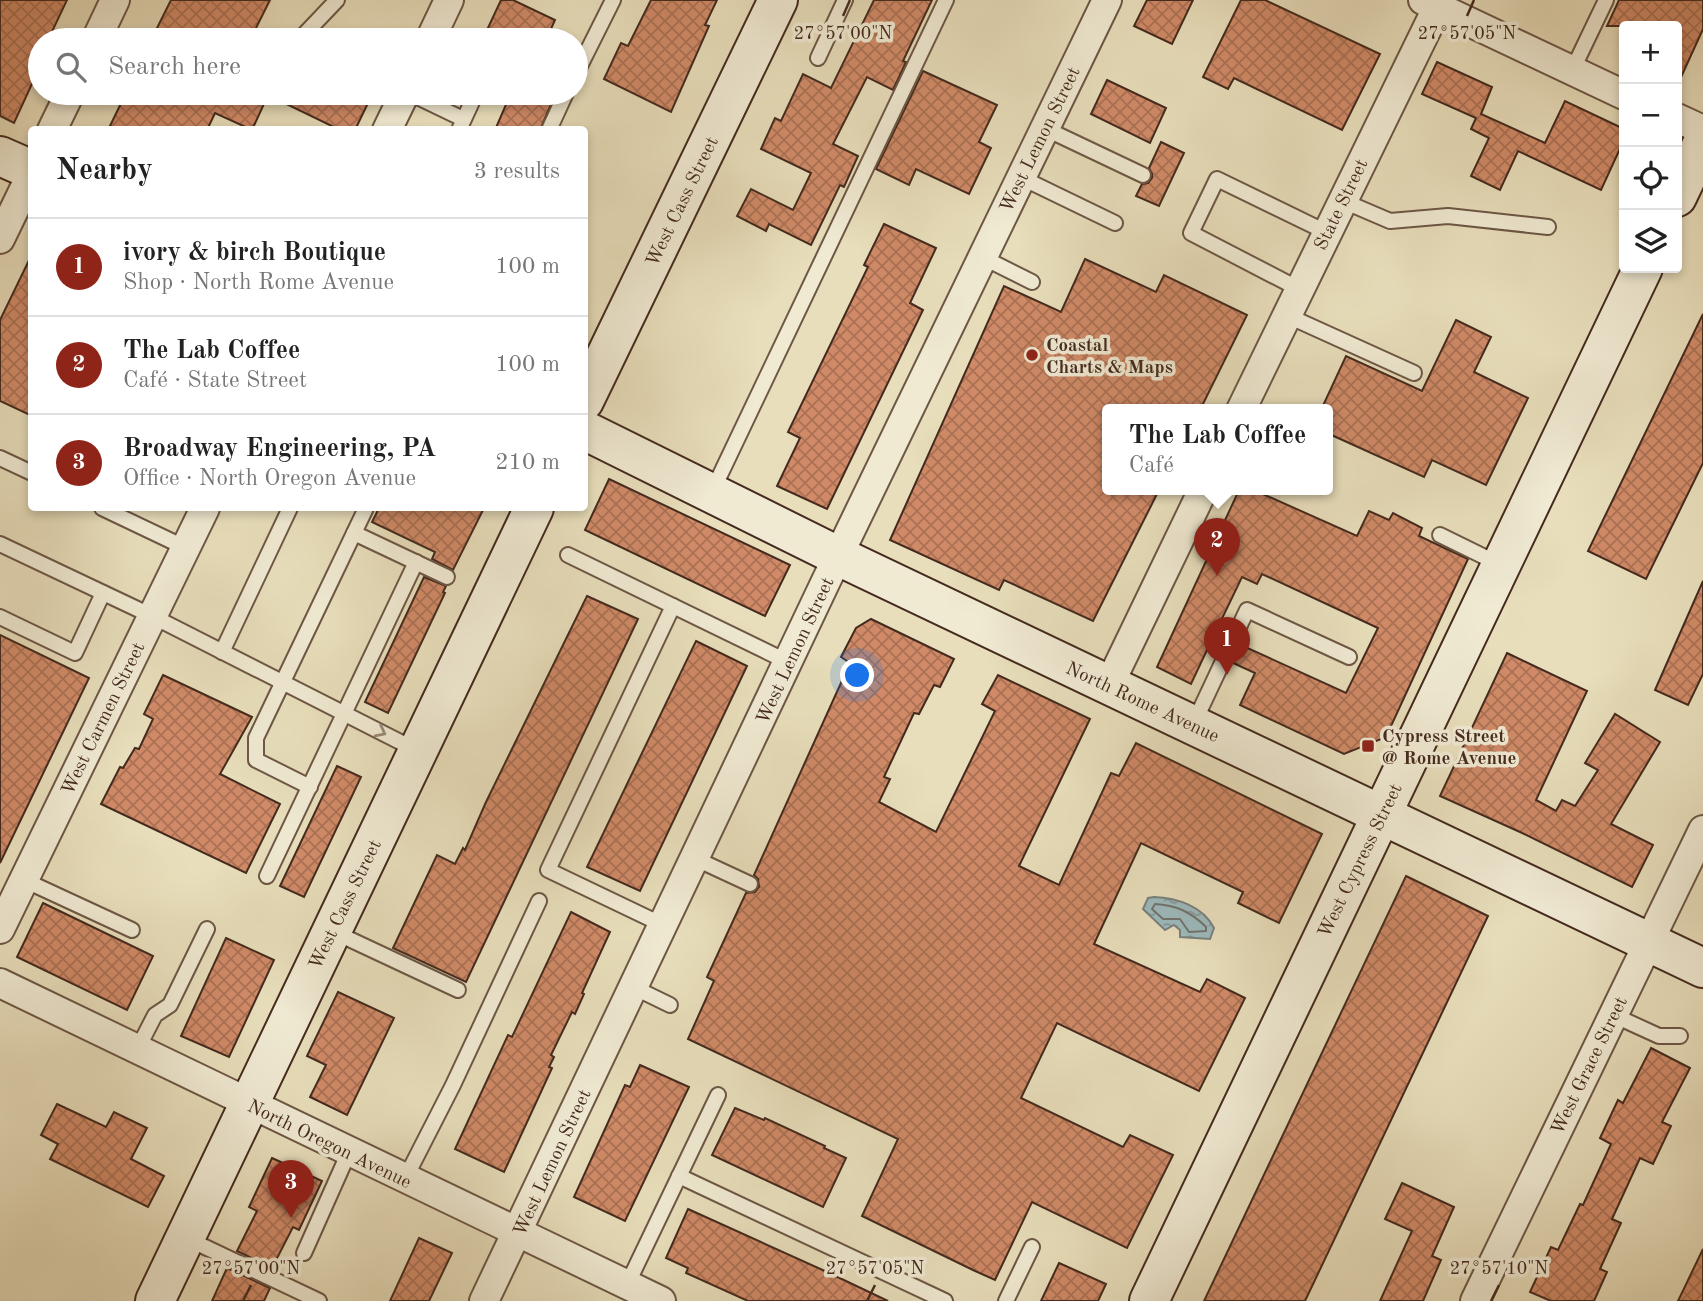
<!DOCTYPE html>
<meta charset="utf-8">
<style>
:root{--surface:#fff;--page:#f2f2f2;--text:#222;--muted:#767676;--line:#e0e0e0;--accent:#8f2418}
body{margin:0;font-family:"Old Standard TT",serif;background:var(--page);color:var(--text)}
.controls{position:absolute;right:21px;top:21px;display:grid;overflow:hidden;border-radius:7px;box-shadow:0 4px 10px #0003}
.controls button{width:63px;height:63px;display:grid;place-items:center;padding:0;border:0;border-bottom:2px solid var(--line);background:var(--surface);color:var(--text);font:35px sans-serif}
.you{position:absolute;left:858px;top:676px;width:24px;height:24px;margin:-18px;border:5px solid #fff;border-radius:50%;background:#1a73e8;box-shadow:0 0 0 10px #1a73e833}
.badge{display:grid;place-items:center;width:46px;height:46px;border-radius:50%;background:var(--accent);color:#fff;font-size:23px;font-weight:700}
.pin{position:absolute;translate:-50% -58px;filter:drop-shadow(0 2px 4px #0008)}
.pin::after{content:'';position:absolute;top:37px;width:24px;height:21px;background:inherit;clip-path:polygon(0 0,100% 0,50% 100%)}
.popup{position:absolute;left:1102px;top:404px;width:231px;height:91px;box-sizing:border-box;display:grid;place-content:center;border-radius:7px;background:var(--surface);filter:drop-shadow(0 2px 5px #0005);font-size:23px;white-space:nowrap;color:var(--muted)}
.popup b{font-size:26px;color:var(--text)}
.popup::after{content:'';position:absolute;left:50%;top:100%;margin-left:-14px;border:14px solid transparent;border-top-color:var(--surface)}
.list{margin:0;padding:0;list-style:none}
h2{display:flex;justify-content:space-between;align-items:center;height:91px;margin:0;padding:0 28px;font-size:30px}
h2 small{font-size:23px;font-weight:400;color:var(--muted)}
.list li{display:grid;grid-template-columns:46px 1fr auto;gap:21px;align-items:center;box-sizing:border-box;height:98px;padding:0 28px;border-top:2px solid var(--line)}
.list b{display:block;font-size:26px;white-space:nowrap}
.list p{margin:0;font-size:23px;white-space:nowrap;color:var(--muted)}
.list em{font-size:23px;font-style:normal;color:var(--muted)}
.icon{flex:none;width:38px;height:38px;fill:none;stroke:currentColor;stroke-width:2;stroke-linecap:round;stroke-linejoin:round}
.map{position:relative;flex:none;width:1703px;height:1301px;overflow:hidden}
.search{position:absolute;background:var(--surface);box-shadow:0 4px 10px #0003;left:28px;top:28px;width:560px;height:77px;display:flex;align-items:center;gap:18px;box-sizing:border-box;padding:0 24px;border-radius:38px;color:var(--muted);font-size:26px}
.panel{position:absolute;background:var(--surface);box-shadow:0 4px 10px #0003;left:28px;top:126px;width:560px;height:385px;border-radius:7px}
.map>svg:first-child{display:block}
.water{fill:url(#water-ripples);stroke:#79807d;stroke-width:2}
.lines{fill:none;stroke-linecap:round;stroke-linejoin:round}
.shore{stroke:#70726d;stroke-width:2}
.building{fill:url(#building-cross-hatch);stroke:#442a1e;stroke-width:2}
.lane-casing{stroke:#6d5745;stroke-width:18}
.street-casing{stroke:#6d5745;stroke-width:32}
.secondary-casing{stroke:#442a1e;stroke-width:42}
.lane{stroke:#f0ead3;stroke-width:14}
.street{stroke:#f0ead3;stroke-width:28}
.secondary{stroke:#f0ead3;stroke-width:38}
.oneway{stroke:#9a8a78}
.ticks{fill:none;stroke:#442a1e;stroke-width:2.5}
.poi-dot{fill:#8f2418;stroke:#f0ead3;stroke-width:2.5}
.labels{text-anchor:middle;stroke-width:7;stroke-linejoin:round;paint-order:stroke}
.street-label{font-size:19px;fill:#442a1e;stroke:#f0ead3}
.poi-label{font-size:19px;font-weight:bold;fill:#442a1e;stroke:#f0ead3;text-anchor:start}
.ticks-label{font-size:18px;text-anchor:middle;fill:#442a1e;stroke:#f0ead3;stroke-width:7;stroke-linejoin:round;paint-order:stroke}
</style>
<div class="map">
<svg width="1703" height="1301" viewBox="0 0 1703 1301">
<defs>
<pattern id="water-ripples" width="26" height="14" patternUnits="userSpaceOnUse" patternTransform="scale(1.75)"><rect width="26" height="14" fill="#9cb9bc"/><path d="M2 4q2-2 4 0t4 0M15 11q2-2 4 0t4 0" fill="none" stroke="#819798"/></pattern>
<pattern id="building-cross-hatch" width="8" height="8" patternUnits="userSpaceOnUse" patternTransform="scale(1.75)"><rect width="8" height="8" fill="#d08a67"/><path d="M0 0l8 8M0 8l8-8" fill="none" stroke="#aa7154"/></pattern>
</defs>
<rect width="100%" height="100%" fill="#e8debb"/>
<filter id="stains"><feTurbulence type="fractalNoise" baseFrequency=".00286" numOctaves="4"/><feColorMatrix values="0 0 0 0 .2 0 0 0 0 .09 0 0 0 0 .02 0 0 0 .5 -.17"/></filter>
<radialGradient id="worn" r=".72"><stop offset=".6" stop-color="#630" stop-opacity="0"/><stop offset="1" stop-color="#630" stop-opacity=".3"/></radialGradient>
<!-- water -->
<path class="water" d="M1154,897C1177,898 1203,906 1214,928L1210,939L1180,937V930L1174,925L1165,930L1143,909L1148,898Z"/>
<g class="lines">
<!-- shore -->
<path class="shore" d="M1155,904C1176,905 1191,912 1206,927V931L1189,932L1180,919H1163L1152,909Z"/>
</g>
<!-- building -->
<g class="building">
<path d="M0,0H67L48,40H40V57L33,71L37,73L14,123L0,116Z"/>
<path d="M171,0H270L250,40H151Z"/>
<path d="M501,0H513L555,20L546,40H510L487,30Z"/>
<path d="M651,0H717L705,25L709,26L671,112L604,79L621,43L628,46Z"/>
<path d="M874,0H932L903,61L906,62L893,90L867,77L833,144L858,156L844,187L840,185L811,245L769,224L766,231L737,216L751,189L793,210L811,173L761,149L775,118L781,121L803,74L831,88Z"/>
<path d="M1147,0H1193L1172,44L1134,26Z"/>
<path d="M1241,0H1265L1380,54L1342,130L1234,78L1228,89L1203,77Z"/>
<path d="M1619,0H1703V29L1677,86V26H1607Z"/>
<path d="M1437,62L1492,87L1481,114L1545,143L1565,101L1624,129V140L1601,190L1518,151L1500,190L1471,176L1489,138L1471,129L1476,118L1422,94Z"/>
<path d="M923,71L997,105L979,142L991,148L969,194L916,169L909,185L876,169Z"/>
<path d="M1107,80L1166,108L1150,143L1091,114Z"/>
<path d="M126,93H351L369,101L355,130H340L268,95L252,130L215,113L207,130H108Z"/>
<path d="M511,93H556L540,130H495Z"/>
<path d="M1161,142L1184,153L1159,206L1136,196L1142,184L1148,183L1152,178V174L1149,168Z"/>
<path d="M884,224L936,248L910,303L923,310L827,509L777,486L800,438L788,432L868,267L864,265Z"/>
<path d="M32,254V416L0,401V320Z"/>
<path d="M1085,259L1156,292L1164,275L1247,315L1200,410H1107V490H1159L1093,621L1004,580L999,590L890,540L1004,286L1061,312Z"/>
<path d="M1703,314V463L1646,579L1588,551Z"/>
<path d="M1456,320L1491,337L1474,372L1528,398L1486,485L1432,460L1424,477L1327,433V410H1321L1346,356L1422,391Z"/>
<path d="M609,479L790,565L765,616L585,530Z"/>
<path d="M1239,490H1254L1357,536L1369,511L1389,520L1393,513L1422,528L1419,536L1468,559L1386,737L1344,754L1240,705L1255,673L1233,663L1241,645L1346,693L1378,628L1262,574L1257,584L1242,577L1215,633L1224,637L1216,654L1207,650L1191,684L1157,667Z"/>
<path d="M379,508H484L453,570L432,559L435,552L372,522Z"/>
<path d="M424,577L446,586L443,592L445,593L388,713L365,702Z"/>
<path d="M1703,581V674L1688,705L1655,690Z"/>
<path d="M587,596L638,619L466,982L393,948L437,855L455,864L463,848L465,850L486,802Z"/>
<path d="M871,619L954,659L940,687L934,685L919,714L914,713L884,777L890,779L879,802L936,832L995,711L982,704L998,675L1090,719L1019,866L1059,885L1111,773L1119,776L1136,743L1322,834L1279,923L1238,903L1243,892L1141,843L1094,944L1200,992L1207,979L1245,998L1199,1091L1057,1023L1021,1098L1123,1147L1130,1135L1173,1155L1127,1248L1032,1202L995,1280L973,1270L862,1216L898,1139L688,1039L714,981L707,977L746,893L755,892L759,887L758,879L754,875L850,663L841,657L856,628Z"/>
<path d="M0,635L89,678L0,863Z"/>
<path d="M696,641L747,666L640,891L587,867Z"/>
<path d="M1507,653L1587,691L1536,800L1556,811L1562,800L1575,806L1598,770L1585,763L1615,714L1660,742L1611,824L1653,845L1632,887L1520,832L1440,796Z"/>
<path d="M163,675L252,717L220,774L280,804L246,873L101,804L120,767L123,768L135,748L139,749L153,719L144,714Z"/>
<path d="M337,766L361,777L304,897L280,886Z"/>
<path d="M1406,876L1488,916L1305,1301H1204Z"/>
<path d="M43,903L153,956L127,1010L17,957Z"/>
<path d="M571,912L610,932L582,993L584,994L575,1014L572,1012L551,1055L554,1057L549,1067L552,1068L504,1172L455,1149L508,1035L512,1037Z"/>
<path d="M226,938L274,960L229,1057L181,1036Z"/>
<path d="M338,992L394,1018L347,1115L310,1097L326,1065L307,1056Z"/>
<path d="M1651,1048L1690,1068L1662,1122L1671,1126L1653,1164L1640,1158L1612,1219L1621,1223L1600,1269L1607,1272L1594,1301H1551L1530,1292L1551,1247L1558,1250L1580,1204L1583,1205L1611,1144L1600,1138L1618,1100L1623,1103Z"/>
<path d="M640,1065L689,1087L625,1221L574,1197L625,1085L630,1087Z"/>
<path d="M57,1104L106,1127L114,1112L147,1128L131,1159L164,1176L148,1207L50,1159L58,1144L41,1135Z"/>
<path d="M735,1108L764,1120L765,1118L825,1146L824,1148L846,1158L823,1207L712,1155Z"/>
<path d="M272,1158L322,1181L299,1230L293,1227L272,1268L237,1251L257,1211L249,1207Z"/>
<path d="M1402,1183L1454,1207L1432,1256L1441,1260L1423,1301H1380L1412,1231L1385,1219Z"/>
<path d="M688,1209L827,1272L888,1301H748L686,1273L688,1268L666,1258Z"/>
<path d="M419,1238L452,1253L429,1301H390Z"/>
<path d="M1703,1249V1301H1678Z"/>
<path d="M1059,1263L1106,1284L1098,1301H1041Z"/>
<path d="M227,1268L270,1288L264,1301H212Z"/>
</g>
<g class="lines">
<!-- lane casing -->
<g class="lane-casing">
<g id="lane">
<path d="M299,40L337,0"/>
<path d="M818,58L845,0"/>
<path d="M1572,71L1606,0"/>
<path d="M576,74L613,0"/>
<path d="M409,93L463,119"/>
<path d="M1044,128L1143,175"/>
<path d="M459,130L476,93"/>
<path d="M549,130L566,93"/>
<path d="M1020,177L1115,223"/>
<path d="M1341,200L1390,221L1448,216L1548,227"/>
<path d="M982,257L1032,282"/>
<path d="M1299,289L1191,233L1217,179L1326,232"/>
<path d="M1286,315L1414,373"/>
<path d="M0,458L32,473"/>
<path d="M712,492L946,0"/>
<path d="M102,508L186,548"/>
<path d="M354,533L447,577"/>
<path d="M1440,535L1499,564"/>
<path d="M0,544L152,616L416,750"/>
<path d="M568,555L788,662"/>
<path d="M0,617L75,653L103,593"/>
<path d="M222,652L290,508"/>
<path d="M1193,725L1247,610L1349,657"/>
<path d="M310,787L256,760V738L366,508"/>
<path d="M694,858L750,884"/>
<path d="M267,876L416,562"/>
<path d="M24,880L132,930"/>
<path d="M663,925L548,870L673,606"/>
<path d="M332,931L458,990"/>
<path d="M633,987L670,1005"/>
<path d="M1613,1015L1659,1036H1680"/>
<path d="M137,1050L155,1015L170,1005L207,929"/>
<path d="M679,1176L945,1301"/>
<path d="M405,1179L453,1085L539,901"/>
<path d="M186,1238L319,1301"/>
<path d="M304,1253L349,1152"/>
<path d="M627,1285L718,1095"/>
<path d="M1006,1301L1032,1247"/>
</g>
</g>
<!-- street casing -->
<g class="street-casing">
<g id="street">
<path d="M1423,0L1624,95"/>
<path d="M96,40L115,0"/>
<path d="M430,40L449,0"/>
<path d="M1677,118L1703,130"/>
<path d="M52,130L70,93"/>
<path d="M387,130L405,93"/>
<path d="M0,239L32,173"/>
<path d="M1241,410L1441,0"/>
<path d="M1109,685L1203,490"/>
<path d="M0,929L205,508"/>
<path d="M0,983L661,1301"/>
<path d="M484,1301L826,581L1107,0"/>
<path d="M1475,1301L1703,830"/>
</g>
</g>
<!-- secondary casing -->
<g class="secondary-casing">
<g id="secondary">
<path d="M0,156L32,170"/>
<path d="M1677,197L1703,142"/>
<path d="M584,401L778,0"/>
<path d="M584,430L838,556L1703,968"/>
<path d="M155,1301L534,508"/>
<path d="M1149,1301L1643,268"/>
</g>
</g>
<!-- lane -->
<use href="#lane" class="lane"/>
<!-- street -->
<use href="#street" class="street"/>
<!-- secondary -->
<use href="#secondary" class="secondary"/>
</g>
<!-- one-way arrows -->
<defs><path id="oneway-chevron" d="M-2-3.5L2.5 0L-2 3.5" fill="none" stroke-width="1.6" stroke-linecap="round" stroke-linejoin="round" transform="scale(1.75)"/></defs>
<use class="oneway" href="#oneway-chevron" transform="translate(381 732) rotate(27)"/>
<!-- ticks -->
<path class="ticks" d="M843,16L850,0M1467,16L1474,0M243,1301L251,1285M867,1301L875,1285M1491,1301L1499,1285"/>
<!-- markers -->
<g class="poi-dot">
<circle cx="1032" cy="355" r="7"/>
<rect x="1361" y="739" width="14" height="14" rx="3.5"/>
</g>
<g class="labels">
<!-- street labels -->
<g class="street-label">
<text transform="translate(1039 139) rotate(-64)" y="7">West Lemon Street</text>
<text transform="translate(681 201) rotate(-64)" y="7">West Cass Street</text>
<text transform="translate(1340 204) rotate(-64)" y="7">State Street</text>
<text transform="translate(794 650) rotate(-65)" y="7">West Lemon Street</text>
<text transform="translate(1143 701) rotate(25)" y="7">North Rome Avenue</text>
<text transform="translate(102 718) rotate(-64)" y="7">West Carmen Street</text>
<text transform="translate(1359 860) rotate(-64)" y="7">West Cypress Street</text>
<text transform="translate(344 904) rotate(-64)" y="7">West Cass Street</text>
<text transform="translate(1588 1065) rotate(-64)" y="7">West Grace Street</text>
<text transform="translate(330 1143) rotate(26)" y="7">North Oregon Avenue</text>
<text transform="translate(551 1162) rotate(-65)" y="7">West Lemon Street</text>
</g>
<!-- poi labels -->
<g class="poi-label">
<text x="1046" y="351">Coastal<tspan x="1046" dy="22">Charts &amp; Maps</tspan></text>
<text x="1382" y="742">Cypress Street<tspan x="1382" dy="22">@ Rome Avenue</tspan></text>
</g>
</g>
<g class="ticks-label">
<text x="843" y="39">27°57'00"N</text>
<text x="1467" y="39">27°57'05"N</text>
<text x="251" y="1274">27°57'00"N</text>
<text x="875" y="1274">27°57'05"N</text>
<text x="1499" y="1274">27°57'10"N</text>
</g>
<rect width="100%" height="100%" filter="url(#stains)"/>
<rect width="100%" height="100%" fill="url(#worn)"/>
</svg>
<div class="controls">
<button>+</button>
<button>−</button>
<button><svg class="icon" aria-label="locate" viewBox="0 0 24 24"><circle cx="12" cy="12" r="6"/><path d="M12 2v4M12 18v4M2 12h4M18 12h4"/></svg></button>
<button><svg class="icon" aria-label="layers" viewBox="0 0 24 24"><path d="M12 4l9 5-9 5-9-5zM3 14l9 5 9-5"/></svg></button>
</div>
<div class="you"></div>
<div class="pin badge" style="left:1227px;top:675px">1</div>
<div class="pin badge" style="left:1217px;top:576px">2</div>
<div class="popup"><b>The Lab Coffee</b>Café</div>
<div class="pin badge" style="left:291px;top:1218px">3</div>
<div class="search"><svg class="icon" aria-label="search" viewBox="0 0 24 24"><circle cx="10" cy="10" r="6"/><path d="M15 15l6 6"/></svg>Search here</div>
<section class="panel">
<h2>Nearby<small>3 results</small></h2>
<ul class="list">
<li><span class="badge">1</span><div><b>ivory &amp; birch Boutique</b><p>Shop · North Rome Avenue</p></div><em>100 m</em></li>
<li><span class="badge">2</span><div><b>The Lab Coffee</b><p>Café · State Street</p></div><em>100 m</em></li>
<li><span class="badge">3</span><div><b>Broadway Engineering, PA</b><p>Office · North Oregon Avenue</p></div><em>210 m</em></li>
</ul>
</section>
</div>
